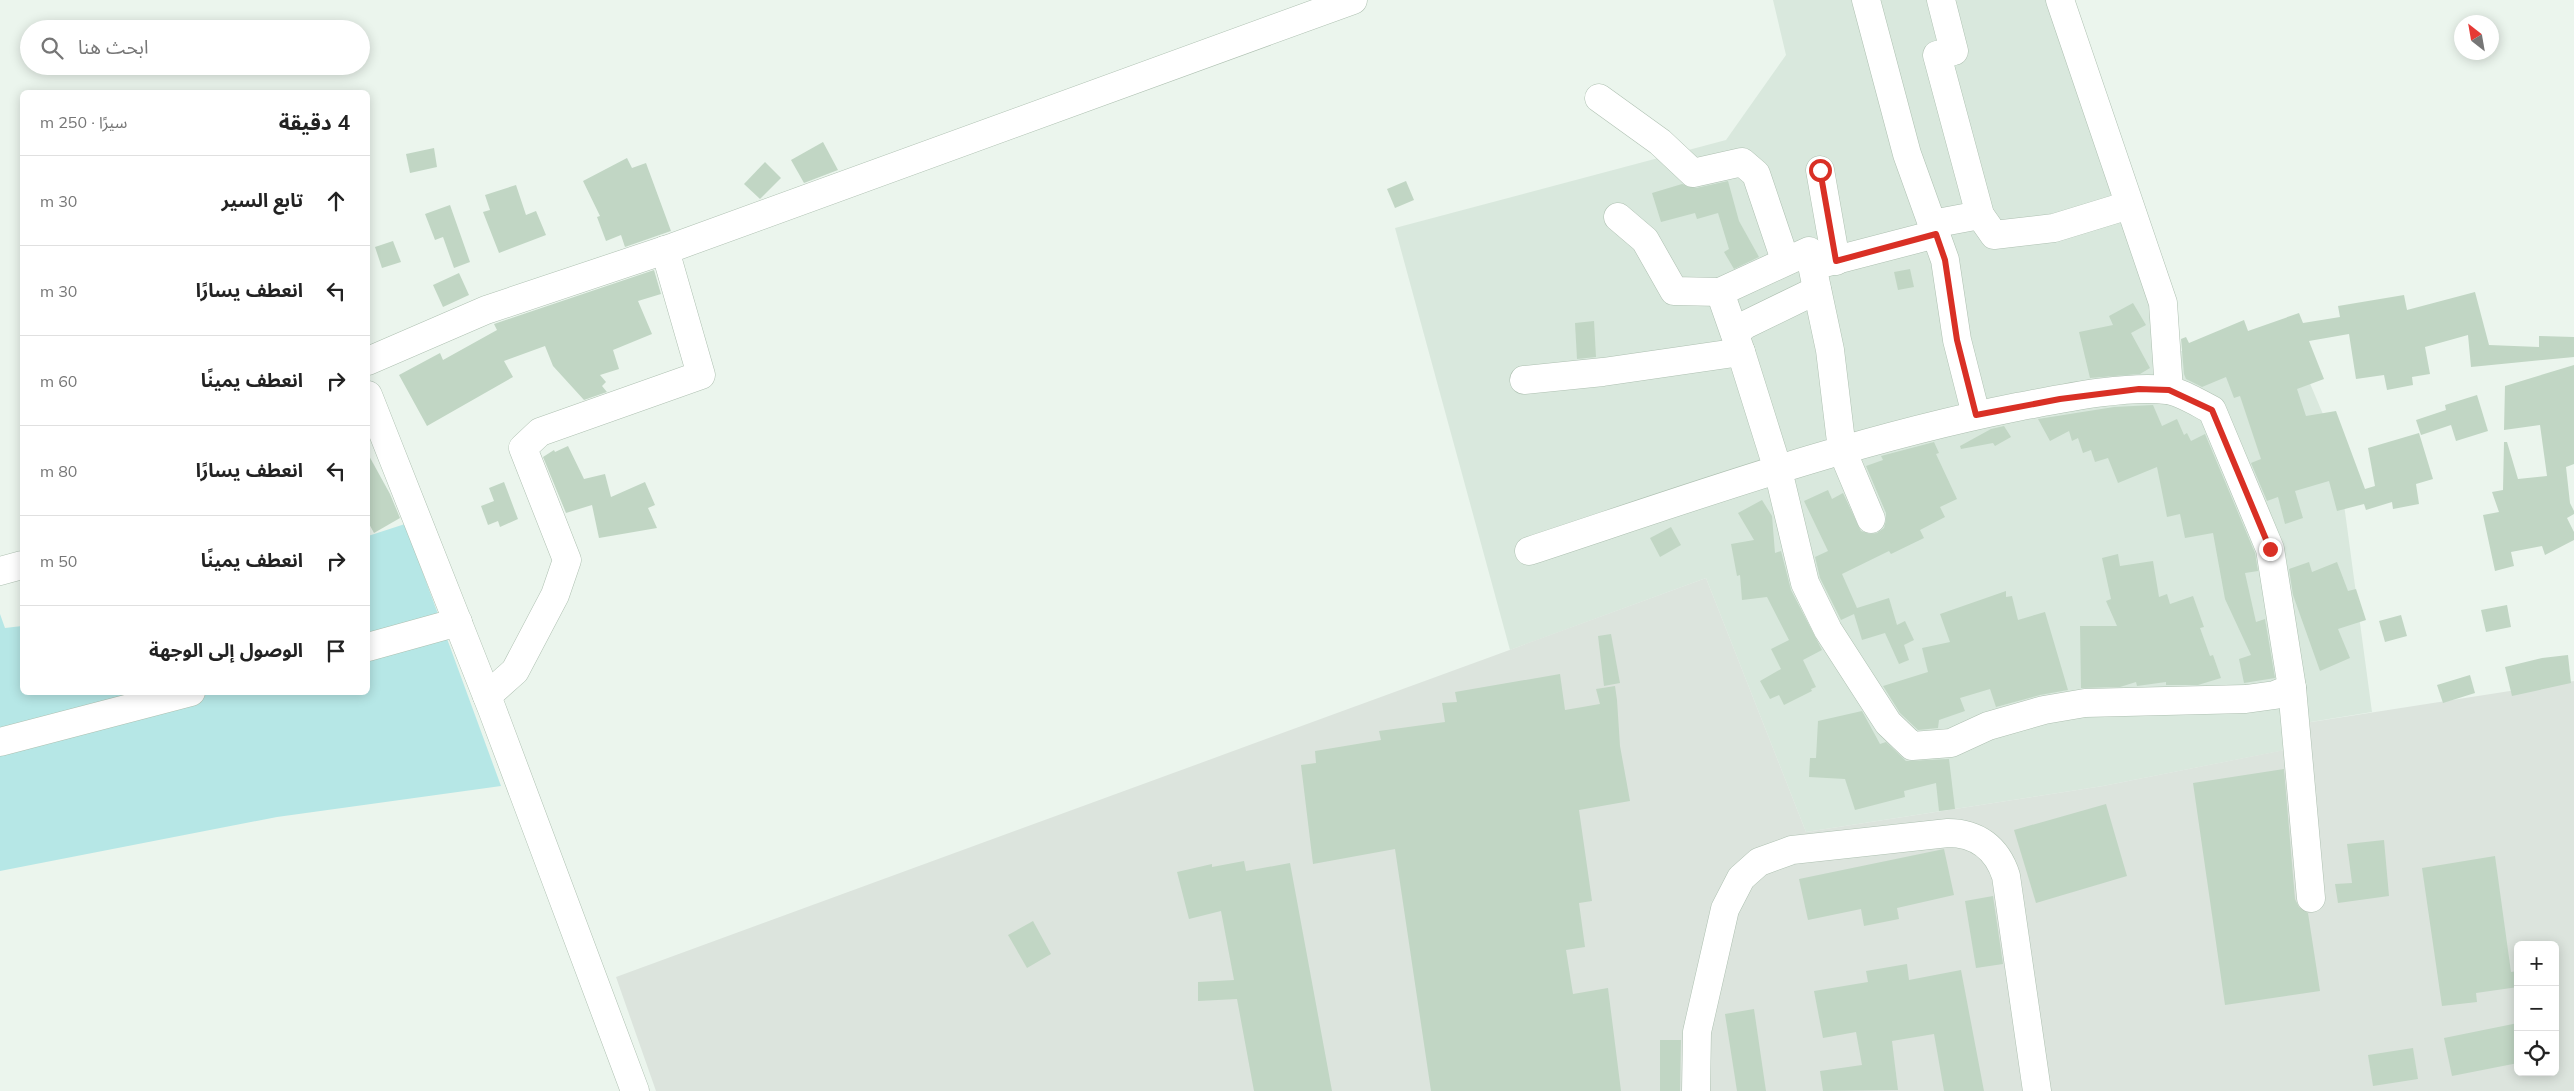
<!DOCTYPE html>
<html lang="ar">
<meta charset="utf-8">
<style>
:root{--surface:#fff;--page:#f2f2f2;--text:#222;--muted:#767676;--line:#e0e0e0}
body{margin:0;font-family:Mulish,"Noto Sans Arabic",sans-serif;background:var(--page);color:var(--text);direction:rtl}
.controls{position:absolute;right:15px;bottom:15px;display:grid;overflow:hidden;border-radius:8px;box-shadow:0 2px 12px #0003}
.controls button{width:45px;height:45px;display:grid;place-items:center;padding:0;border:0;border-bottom:1px solid var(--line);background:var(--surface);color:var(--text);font:25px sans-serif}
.compass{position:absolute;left:2454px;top:15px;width:45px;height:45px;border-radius:50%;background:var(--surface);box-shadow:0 2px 12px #0003;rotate:329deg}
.stop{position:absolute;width:15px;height:15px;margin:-11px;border:4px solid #d93025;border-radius:50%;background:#fff}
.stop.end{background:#d93025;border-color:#fff;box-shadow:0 1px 5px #0008}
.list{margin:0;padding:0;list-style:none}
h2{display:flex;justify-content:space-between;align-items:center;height:65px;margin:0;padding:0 20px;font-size:21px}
h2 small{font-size:16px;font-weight:400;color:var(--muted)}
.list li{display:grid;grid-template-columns:32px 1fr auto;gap:15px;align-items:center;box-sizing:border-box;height:90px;padding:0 20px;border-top:1px solid var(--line)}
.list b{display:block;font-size:19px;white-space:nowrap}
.list em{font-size:16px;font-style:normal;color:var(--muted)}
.icon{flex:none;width:28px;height:28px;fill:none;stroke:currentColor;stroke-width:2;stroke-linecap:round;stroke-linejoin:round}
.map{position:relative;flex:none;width:2574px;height:1091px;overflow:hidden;direction:ltr}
.search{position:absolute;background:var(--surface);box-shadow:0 2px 12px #0003;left:20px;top:20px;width:350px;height:55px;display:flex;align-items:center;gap:12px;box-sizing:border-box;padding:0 18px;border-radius:28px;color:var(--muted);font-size:19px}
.panel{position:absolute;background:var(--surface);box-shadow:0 2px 12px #0003;left:20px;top:90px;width:350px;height:605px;border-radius:8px;direction:rtl}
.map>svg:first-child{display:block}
.residential{fill:#d9e8dd}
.industrial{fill:#dce4dd;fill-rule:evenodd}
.green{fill:#b6e7e6}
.building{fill:#c1d6c4}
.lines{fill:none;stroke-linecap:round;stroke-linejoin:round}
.minor-casing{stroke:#aec0b1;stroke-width:29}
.minor{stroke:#fff;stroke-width:28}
.route{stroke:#d93025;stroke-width:6}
</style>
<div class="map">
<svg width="2574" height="1091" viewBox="0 0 2574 1091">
<rect width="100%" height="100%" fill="#ebf5ed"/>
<!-- residential -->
<path class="residential" d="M1773,0H2057L2167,352L2249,346L2306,374L2336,445L2372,712L2292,725L2295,748L2103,786L1806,832L1706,578L1510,650L1395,228L1726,140L1786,55Z"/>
<!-- industrial -->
<path class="industrial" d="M1706,578L1806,832L2103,786L2294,748L2292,725L2574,681V1091H656L616,977ZM2518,945H2555V1072H2518Z"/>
<!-- green -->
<path class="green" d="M405,524L501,786L277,817L0,871V614L5,628L22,626V692H368V536Z"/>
<!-- building -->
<g class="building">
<path d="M823,142L838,170L804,183L791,160Z"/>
<path d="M434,148L437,167L410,173L406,154Z"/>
<path d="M627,158L632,168L646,163L671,231L625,247L621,235L606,241L597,217L600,216L583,181Z"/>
<path d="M765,162L781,178L760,199L744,184Z"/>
<path d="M1406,181L1414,200L1395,208L1387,189Z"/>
<path d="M1728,181L1739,221L1759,257L1734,269L1724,252L1729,249L1718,213L1697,219L1695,213L1661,222L1652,193L1682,184L1696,188Z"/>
<path d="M516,185L526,215L536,211L546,235L499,253L483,212L490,210L485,195Z"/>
<path d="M450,205L470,262L454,268L443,237L435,240L425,214Z"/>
<path d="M393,241L401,262L382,268L375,247Z"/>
<path d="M1910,269L1914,287L1898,290L1894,272Z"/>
<path d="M654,270L661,294L638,301L652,334L613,350L619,369L600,375L606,382L602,386L607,392L584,400L553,366L545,346L504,361L513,377L427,426L399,375L440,353L443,360L497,330L494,324Z"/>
<path d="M459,273L469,295L443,307L433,285Z"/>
<path d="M2475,292L2489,345L2539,347V336L2574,337V357L2471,367L2468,335L2425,347L2430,374L2412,377L2413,385L2387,390L2384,375L2356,379L2349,334L2309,341L2324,379L2297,389L2306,416L2336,411L2365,489L2375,486L2368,448L2419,433L2433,479L2416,484L2419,504L2393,509L2392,502L2366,510L2364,504L2337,511L2329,481L2295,491L2303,518L2285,524L2278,497L2267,501L2251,463L2261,459L2240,396L2234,398L2226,377L2202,387L2186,379L2184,374L2181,339L2186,337L2189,343L2244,320L2248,331L2299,313L2303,323L2340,317L2338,306L2404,295L2407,310Z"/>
<path d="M2133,303L2146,325L2131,333L2150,368L2140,374L2090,378L2079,332L2113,325L2109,316Z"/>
<path d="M1594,321L1596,357L1577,359L1575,323Z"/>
<path d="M2574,365V464L2566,467L2570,503L2574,511V514L2567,518L2574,532V540L2545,555L2542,546L2511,552L2514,566L2495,571L2483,515L2499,512L2492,492L2503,490L2504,442H2507L2518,479L2547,476L2540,425L2504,430L2505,386Z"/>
<path d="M2477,395L2488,431L2456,441L2451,425L2421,435L2416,420L2446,410L2445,405Z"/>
<path d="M2153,405L2162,426L2177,419L2184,435L2187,433L2191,441L2205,434L2255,553L2258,571L2245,573L2256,622L2265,619L2275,678L2244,683L2239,659L2251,655L2225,599L2213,533L2185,538L2180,514L2167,517L2157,467L2118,483L2108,458L2095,462L2091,450L2083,453L2078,438L2072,441L2069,431L2050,441L2038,419L2114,407Z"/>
<path d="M2004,426L2011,437L1995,446L1993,443L1961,449L1960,446L1991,429Z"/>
<path d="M1934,442L1939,453L1936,454L1957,499L1940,507L1945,517L1920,530L1924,538L1891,554L1889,551L1842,574L1857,608L1889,598L1897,625L1905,621L1914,640L1904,645L1909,660L1899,664L1885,633L1862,640L1854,614L1841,620L1820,578L1815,557L1828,551L1804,501L1828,490L1832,499L1843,493L1861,531L1870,534L1877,533L1884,528L1886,520V513L1866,466L1883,460L1881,456Z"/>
<path d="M568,446L584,479L605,474L611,497L645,482L655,505L648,508L657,528L599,538L592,505L566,513L543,457L554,450L555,452Z"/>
<path d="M368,454L390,494L400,518L374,533L368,522Z"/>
<path d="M504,482L518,519L500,527L498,521L488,525L481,506L494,501L489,488Z"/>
<path d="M1762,500L1772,516L1775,553L1781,551L1791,590L1822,650L1803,660L1816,687L1811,689L1812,691L1784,705L1779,695L1770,699L1760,681L1781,669L1771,649L1789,640L1767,597L1742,600L1740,575L1737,576L1731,544L1754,540L1738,513Z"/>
<path d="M1671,527L1681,545L1660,557L1650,538Z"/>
<path d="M2118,554L2120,566L2153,561L2159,597L2167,594L2170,604L2193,596L2204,627L2200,628L2210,656L2213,655L2221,678L2198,685H2166V682L2137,686L2136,682L2120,687L2081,688L2080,626H2117L2106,601L2111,599L2102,558Z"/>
<path d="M2309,562L2312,572L2337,562L2348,591L2356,589L2366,620L2338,629L2350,658L2320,671L2293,595L2289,569Z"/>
<path d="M2006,591V597L2012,596L2018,620L2045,612L2068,690L2040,695L1996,707L1990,689L1960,698L1965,711L1939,720L1938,728L1918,730L1900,713L1883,686L1928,672L1922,648L1950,642L1940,614Z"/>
<path d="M2507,605L2511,627L2486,632L2481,610Z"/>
<path d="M2401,615L2407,636L2385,642L2379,621Z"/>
<path d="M1611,634L1620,683L1604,686L1598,636Z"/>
<path d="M2568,655L2571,683L2512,696L2505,667L2542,658Z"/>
<path d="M1560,674L1565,710L1600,704L1596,689L1615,686L1617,700L1620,746L1630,801L1579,810L1592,901L1579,903L1585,947L1566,950L1573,994L1608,988L1621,1091H1431L1395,849L1313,864L1301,765L1316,763L1315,751L1381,740L1379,731L1445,722L1442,703L1457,702L1455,692Z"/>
<path d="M2470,675L2475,693L2443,703L2437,685Z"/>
<path d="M1862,711L1880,744L1886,742L1906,761L1949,759L1955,809L1939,811L1936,783L1904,791L1905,797L1855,810L1845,779L1809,777L1810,758H1816L1818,721Z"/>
<path d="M2284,769L2295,899L2299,907L2308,913L2320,991L2225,1005L2193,783Z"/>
<path d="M2106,804L2127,876L2036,903L2014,830Z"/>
<path d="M2384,840L2389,896L2338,903L2335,884L2352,883L2347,844Z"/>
<path d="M1944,849L1954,895L1897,908L1899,919L1864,926L1861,909L1808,920L1799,879Z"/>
<path d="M2495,856L2511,972L2518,971V987L2476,993L2477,1002L2442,1006L2422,868Z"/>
<path d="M1244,861L1246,871L1290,863L1332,1091H1254L1237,999L1198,1001V982L1234,980L1221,911L1189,919L1177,872L1212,864V867Z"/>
<path d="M1993,896L2003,964L1976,968L1965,901Z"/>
<path d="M1033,921L1051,954L1027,968L1008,935Z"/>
<path d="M1907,964L1909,980L1961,970L1984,1091H1944L1934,1034L1892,1041L1898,1090L1823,1091L1820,1071L1862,1065L1856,1032L1823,1038L1814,991L1868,982L1866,971Z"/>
<path d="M1754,1009L1766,1091H1737L1725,1014Z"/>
<path d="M2518,1023V1063L2452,1076L2444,1038Z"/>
<path d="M1660,1040H1681L1680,1091H1660Z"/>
<path d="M2413,1048L2418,1079L2373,1086L2368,1055Z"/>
</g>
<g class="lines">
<!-- minor casing -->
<g class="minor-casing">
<g id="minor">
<path d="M1866,0L1907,154L1945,260L1957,340L1976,415"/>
<path d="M1941,0L1954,51L1937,55L1980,215L1994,235L2054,228L2129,205"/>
<path d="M2060,0L2163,303L2169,390"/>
<path d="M1599,98L1660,142L1693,173L1742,162L1756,174L1785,260"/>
<path d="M1820,170L1836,261"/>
<path d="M1618,217L1645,240L1674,291L1720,292"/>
<path d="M1932,224L1980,215"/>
<path d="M1813,266L1936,234"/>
<path d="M1735,333L1745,325L1817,290"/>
<path d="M368,361L486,310L674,247L1353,0"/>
<path d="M1524,380L1603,372L1741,352"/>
<path d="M368,395L492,709L635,1091"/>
<path d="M1529,551C1690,498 1851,440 2017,407C2060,399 2125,385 2167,390C2181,392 2198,403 2212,410L2270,549L2292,688L2275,695L2246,699L2085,703L2044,710L1988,726L1951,743L1912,746L1888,723L1828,630L1805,583L1778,470L1741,352L1720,292L1809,251L1830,350L1842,450L1871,519"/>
<path d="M0,571L22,565"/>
<path d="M368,647L458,622"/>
<path d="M2292,688L2311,898"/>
<path d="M487,696L515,671L555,595L567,560L523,448L540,432L701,375L665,250"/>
<path d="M0,742L191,692"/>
<path d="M1696,1091L1697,1032L1725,909L1741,878L1759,862L1792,850L1948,833C1977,833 1997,848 2006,876L2037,1091"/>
</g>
</g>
<!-- minor -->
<use href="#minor" class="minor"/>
</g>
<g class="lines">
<!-- route -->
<path class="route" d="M1820,170L1836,261L1936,234L1945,260L1957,340L1976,415L2060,399L2139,389L2169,390L2212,410L2270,549"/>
</g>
</svg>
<div class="controls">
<button>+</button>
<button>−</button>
<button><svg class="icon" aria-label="locate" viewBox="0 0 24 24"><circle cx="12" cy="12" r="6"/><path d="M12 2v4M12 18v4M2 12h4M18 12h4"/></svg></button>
</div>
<svg class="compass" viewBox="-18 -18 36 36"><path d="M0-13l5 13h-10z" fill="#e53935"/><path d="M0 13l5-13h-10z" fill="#767676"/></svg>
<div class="stop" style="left:1820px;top:170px"></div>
<div class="stop end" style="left:2270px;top:549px"></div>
<div class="search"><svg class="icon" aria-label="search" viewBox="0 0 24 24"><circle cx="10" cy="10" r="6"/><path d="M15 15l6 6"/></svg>ابحث هنا</div>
<section class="panel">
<h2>4 دقيقة<small>سيرًا · 250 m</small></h2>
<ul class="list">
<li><svg class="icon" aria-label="ahead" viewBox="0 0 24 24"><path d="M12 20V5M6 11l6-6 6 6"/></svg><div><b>تابع السير</b></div><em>30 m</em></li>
<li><svg class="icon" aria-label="left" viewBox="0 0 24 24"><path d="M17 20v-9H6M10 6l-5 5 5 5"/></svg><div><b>انعطف يسارًا</b></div><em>30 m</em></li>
<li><svg class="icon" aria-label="right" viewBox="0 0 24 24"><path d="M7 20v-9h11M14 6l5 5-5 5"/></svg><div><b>انعطف يمينًا</b></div><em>60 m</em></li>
<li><svg class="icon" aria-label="left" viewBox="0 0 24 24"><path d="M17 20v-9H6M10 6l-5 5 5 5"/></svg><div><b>انعطف يسارًا</b></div><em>80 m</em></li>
<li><svg class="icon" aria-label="right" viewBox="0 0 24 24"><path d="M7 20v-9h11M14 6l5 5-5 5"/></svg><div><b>انعطف يمينًا</b></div><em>50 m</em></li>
<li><svg class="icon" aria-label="arrive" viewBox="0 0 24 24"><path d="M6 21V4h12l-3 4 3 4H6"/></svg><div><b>الوصول إلى الوجهة</b></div></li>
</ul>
</section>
</div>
